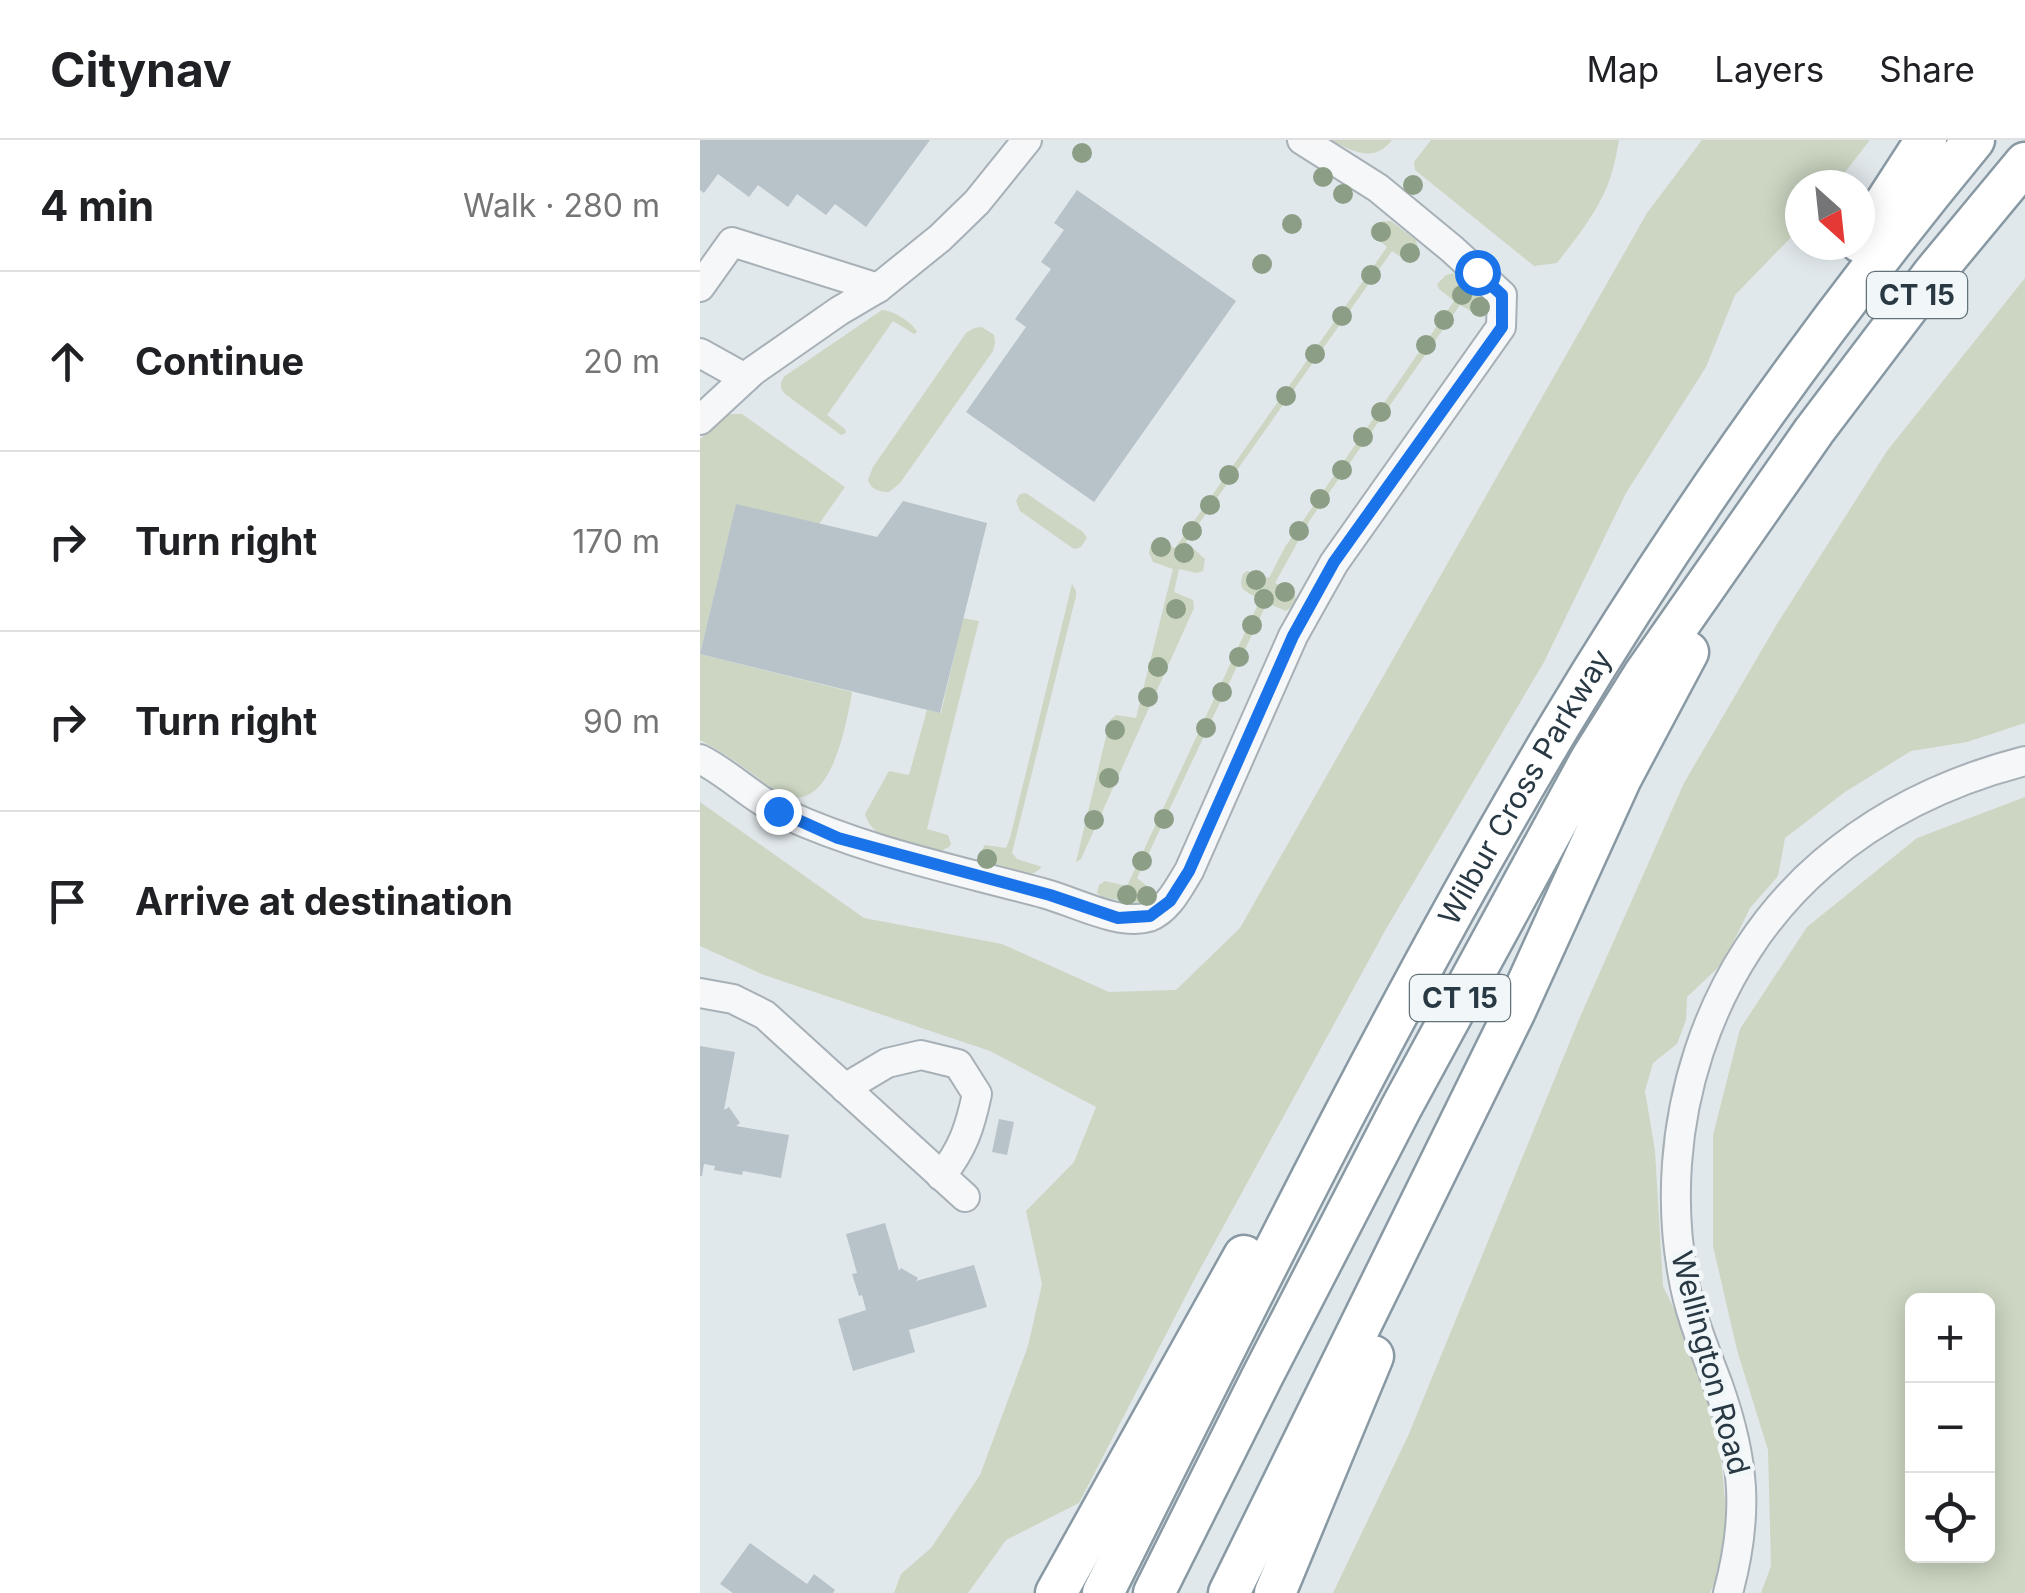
<!DOCTYPE html>
<meta charset="utf-8">
<style>
:root{--surface:#fff;--page:#f6f6f6;--text:#202124;--muted:#757577;--line:#e0e0e0}
body{margin:0;font-family:Inter,sans-serif;background:var(--page);color:var(--text)}
.controls{position:absolute;right:30px;bottom:30px;display:grid;overflow:hidden;border-radius:15px;box-shadow:0 5px 25px #0003}
.controls button{width:90px;height:90px;display:grid;place-items:center;padding:0;border:0;border-bottom:2px solid var(--line);background:var(--surface);color:var(--text);font:50px sans-serif}
.compass{position:absolute;left:1085px;top:30px;width:90px;height:90px;border-radius:50%;background:var(--surface);box-shadow:0 5px 25px #0003;rotate:153deg}
.stop{position:absolute;width:30px;height:30px;margin:-22px;border:8px solid #1a73e8;border-radius:50%;background:#fff}
.stop.end{background:#1a73e8;border-color:#fff;box-shadow:0 2px 10px #0008}
.list{margin:0;padding:0;list-style:none}
h2{display:flex;justify-content:space-between;align-items:center;height:130px;margin:0;padding:0 40px;font-size:42px}
h2 small{font-size:32px;font-weight:400;color:var(--muted)}
.list li{display:grid;grid-template-columns:65px 1fr auto;gap:30px;align-items:center;box-sizing:border-box;height:180px;padding:0 40px;border-top:2px solid var(--line)}
.list b{display:block;font-size:38px;white-space:nowrap}
.list em{font-size:32px;font-style:normal;color:var(--muted)}
.icon{flex:none;width:55px;height:55px;fill:none;stroke:currentColor;stroke-width:2;stroke-linecap:round;stroke-linejoin:round}
.map{position:relative;flex:none;width:1325px;height:1453px;overflow:hidden}
header{display:flex;align-items:center;gap:60px;box-sizing:border-box;height:140px;padding:0 50px;background:var(--surface);border-bottom:2px solid var(--line)}
header strong{font-size:48px}
nav{display:flex;gap:55px;margin-inline-start:auto;font-size:35px}
main{display:flex}
aside{flex:1;background:var(--surface)}
.map>svg:first-child{display:block}
.green{fill:#ccd6c2;fill-rule:evenodd}
.building{fill:#b8c2c9}
.lines{fill:none;stroke-linecap:round;stroke-linejoin:round}
.minor-casing{stroke:#a6b0b6;stroke-width:32}
.highway-casing{stroke:#8899a3;stroke-width:45}
.minor{stroke:#f5f7f9;stroke-width:28}
.highway{stroke:#fff;stroke-width:40}
.tree{fill:#8c9e86}
.route{stroke:#1a73e8;stroke-width:12}
.labels{text-anchor:middle;stroke-width:9;stroke-linejoin:round;paint-order:stroke}
.shield{fill:#f1f6f8;stroke:#64727a;stroke-width:2.5}
.shield-label{font-size:28px;font-weight:bold;fill:#283944}
.street-label{font-size:30px;fill:#283944;stroke:#f1f6f8}
</style>
<header>
<strong>Citynav</strong>
<nav><a>Map</a><a>Layers</a><a>Share</a></nav>
</header>
<main>
<aside>
<h2>4 min<small>Walk · 280 m</small></h2>
<ul class="list">
<li><svg class="icon" aria-label="ahead" viewBox="0 0 24 24"><path d="M12 20V5M6 11l6-6 6 6"/></svg><div><b>Continue</b></div><em>20 m</em></li>
<li><svg class="icon" aria-label="right" viewBox="0 0 24 24"><path d="M7 20v-9h11M14 6l5 5-5 5"/></svg><div><b>Turn right</b></div><em>170 m</em></li>
<li><svg class="icon" aria-label="right" viewBox="0 0 24 24"><path d="M7 20v-9h11M14 6l5 5-5 5"/></svg><div><b>Turn right</b></div><em>90 m</em></li>
<li><svg class="icon" aria-label="arrive" viewBox="0 0 24 24"><path d="M6 21V4h12l-3 4 3 4H6"/></svg><div><b>Arrive at destination</b></div></li>
</ul>
</aside>
<div class="map">
<svg width="1325" height="1453" viewBox="0 0 1325 1453">
<rect width="100%" height="100%" fill="#e1e8eb"/>
<!-- green -->
<g class="green">
<path d="M630,0H692C673,24 653,11 630,0Z"/>
<path d="M731,0H919C917,11 915,22 912,32C903,65 878,96 857,123L834,126L715,30L714,22Z"/>
<path d="M1002,0H1170L1135,45H1100V88L1035,155L1006,227L926,353L844,522L686,789L493,1142L379,1363L306,1400L268,1453H194L201,1434L231,1408L280,1335L328,1206L342,1144L326,1071L374,1022L396,967L290,911L64,835L0,806V662L164,778L302,804L409,852L476,850L540,788L947,73Z"/>
<path d="M691,81L716,100L719,113L716,119L710,123L692,111L486,402L505,419L503,431L497,433L479,429L474,452L493,460L494,468L381,719L376,722L410,580L416,575L436,578L473,429L453,422L449,413L451,404L458,401L475,408L687,107L671,94C669,82 681,81 691,81Z"/>
<path d="M754,133C771,141 797,156 782,177L760,165L610,380L575,443L593,451L596,459L595,464L586,471L567,463L437,738L456,753V758L443,764L402,757L397,753L399,745L405,741L427,746L560,460C547,450 537,453 543,434L547,431L569,438L585,407L754,161L739,149L737,144L746,135Z"/>
<path d="M1325,138V583L1267,602L1211,611L1145,652L1085,698L1078,736L1050,768L1023,823L987,857L986,880L977,904L953,923L945,951L955,1011L963,1146L983,1187L1006,1252L1020,1309L1027,1380L1016,1439L1010,1453H633L708,1296L880,877L984,643L1077,484L1187,311Z"/>
<path d="M182,170C194,171 212,182 217,192L214,194L193,181L127,275L145,289L146,293L141,295L85,254C80,249 79,242 85,236Z"/>
<path d="M282,187L294,195L295,203L293,211L200,343L189,352C180,352 171,350 168,340L173,327L266,193L274,188Z"/>
<path d="M30,274H42L145,347L119,384L36,365L0,514L152,552C147,582 131,674 85,655C71,650 58,637 46,629C31,618 16,609 0,600V299Z"/>
<path d="M326,353L383,392L387,398L381,407L375,409L371,407L320,371L316,361L320,354Z"/>
<path d="M372,444L376,451V456L312,713L317,719L342,727C337,731 333,735 326,736C309,738 287,727 281,711L285,705L306,708L310,698Z"/>
<path d="M263,478L279,481L227,689L248,695L251,704L249,707L235,714C211,706 173,702 165,674L189,631L209,635L227,570L241,573Z"/>
<path d="M1325,657V1453H1061L1071,1426L1068,1310L1037,1210L1013,1106V995L1040,889L1107,787L1217,698ZM1212,1160H1288V1416H1212Z"/>
</g>
<!-- building -->
<g class="building">
<path d="M0,0H230L166,87L135,64L126,75L97,54L88,67L58,45L49,57L18,34L4,53L0,50Z"/>
<path d="M377,50L536,161L394,362L266,272L326,187L315,179L351,129L341,122L364,90L354,83Z"/>
<path d="M203,361L287,383L240,573L0,514L36,364L177,397Z"/>
<path d="M0,906L35,912L24,970L29,967L40,983L36,986L89,995L81,1038L43,1031L42,1035L14,1030L15,1026L4,1024L2,1036H0Z"/>
<path d="M299,979L314,982L307,1015L292,1012Z"/>
<path d="M185,1083L199,1131L201,1128L218,1138L216,1141L274,1125L287,1167L209,1190L215,1212L153,1231L138,1179L166,1170L162,1155L159,1156L152,1134L157,1133L146,1094Z"/>
<path d="M50,1403L107,1444L114,1434L135,1450L133,1453H33L20,1444Z"/>
</g>
<g class="lines">
<!-- minor casing -->
<g class="minor-casing">
<g id="minor">
<path d="M0,147L32,102L178,148"/>
<path d="M0,213L45,238"/>
<path d="M0,280L53,231L139,171L178,148L240,98L277,62L327,0"/>
<path d="M0,619C30,634 53,659 83,673C167,712 258,730 346,754C375,762 420,786 449,777C468,770 479,747 489,731L593,496L634,423L801,187L802,155L752,109L678,48L602,0"/>
<path d="M0,853L33,859L65,875L265,1057"/>
<path d="M145,948L187,923L221,915L258,924L277,954C270,987 263,1009 241,1036"/>
<path d="M1028,1453C1049,1375 1045,1321 1018,1245C1005,1210 989,1173 983,1136C956,988 1006,823 1123,723C1181,673 1251,640 1325,621"/>
</g>
</g>
<!-- highway casing -->
<g class="highway-casing">
<g id="highway">
<path d="M1160,102L1226,0"/>
<path d="M356,1453L544,1116"/>
<path id="s1" d="M403,1453C549,1161 693,865 860,585C983,380 1122,184 1274,0"/>
<path d="M454,1453L563,1235L701,968L891,619L943,536L1114,291L1233,134L1325,23"/>
<path d="M529,1453L815,871L921,638L988,512"/>
<path d="M575,1453L673,1216"/>
</g>
</g>
<!-- minor -->
<use href="#minor" class="minor"/>
<!-- highway -->
<use href="#highway" class="highway"/>
</g>
<!-- trees -->
<g class="tree">
<circle cx="382" cy="13" r="10"/>
<circle cx="623" cy="37" r="10"/>
<circle cx="713" cy="45" r="10"/>
<circle cx="643" cy="54" r="10"/>
<circle cx="592" cy="84" r="10"/>
<circle cx="681" cy="92" r="10"/>
<circle cx="710" cy="113" r="10"/>
<circle cx="562" cy="124" r="10"/>
<circle cx="671" cy="135" r="10"/>
<circle cx="762" cy="155" r="10"/>
<circle cx="780" cy="167" r="10"/>
<circle cx="642" cy="176" r="10"/>
<circle cx="744" cy="180" r="10"/>
<circle cx="726" cy="205" r="10"/>
<circle cx="615" cy="214" r="10"/>
<circle cx="586" cy="256" r="10"/>
<circle cx="681" cy="272" r="10"/>
<circle cx="663" cy="297" r="10"/>
<circle cx="642" cy="330" r="10"/>
<circle cx="529" cy="335" r="10"/>
<circle cx="620" cy="359" r="10"/>
<circle cx="510" cy="365" r="10"/>
<circle cx="492" cy="391" r="10"/>
<circle cx="599" cy="391" r="10"/>
<circle cx="461" cy="407" r="10"/>
<circle cx="484" cy="413" r="10"/>
<circle cx="556" cy="440" r="10"/>
<circle cx="585" cy="452" r="10"/>
<circle cx="564" cy="459" r="10"/>
<circle cx="476" cy="469" r="10"/>
<circle cx="552" cy="485" r="10"/>
<circle cx="539" cy="517" r="10"/>
<circle cx="458" cy="527" r="10"/>
<circle cx="522" cy="552" r="10"/>
<circle cx="448" cy="557" r="10"/>
<circle cx="506" cy="588" r="10"/>
<circle cx="415" cy="590" r="10"/>
<circle cx="409" cy="638" r="10"/>
<circle cx="464" cy="679" r="10"/>
<circle cx="394" cy="680" r="10"/>
<circle cx="287" cy="719" r="10"/>
<circle cx="442" cy="721" r="10"/>
<circle cx="427" cy="755" r="10"/>
<circle cx="447" cy="756" r="10"/>
</g>
<g class="lines">
<!-- route -->
<path class="route" d="M78,671L138,698L350,755L418,778L450,776L470,761L489,731L593,496L634,422L802,187V155L777,132"/>
</g>
<g class="labels">
<!-- shield labels -->
<g class="shield">
<rect x="1167" y="132" width="100" height="46" rx="8"/>
<rect x="710" y="835" width="100" height="46" rx="8"/>
</g>
<g class="shield-label">
<text x="1217" y="165">CT 15</text>
<text x="760" y="868">CT 15</text>
</g>
<!-- street labels -->
<g class="street-label">
<text dy="10" stroke="none"><textPath href="#s1" startOffset="910">Wilbur Cross Parkway</textPath></text>
<text transform="translate(1010 1223) rotate(75)" y="10">Wellington Road</text>
</g>
</g>
</svg>
<div class="controls">
<button>+</button>
<button>−</button>
<button><svg class="icon" aria-label="locate" viewBox="0 0 24 24"><circle cx="12" cy="12" r="6"/><path d="M12 2v4M12 18v4M2 12h4M18 12h4"/></svg></button>
</div>
<svg class="compass" viewBox="-18 -18 36 36"><path d="M0-13l5 13h-10z" fill="#e53935"/><path d="M0 13l5-13h-10z" fill="#757577"/></svg>
<div class="stop" style="left:777px;top:132px"></div>
<div class="stop end" style="left:78px;top:671px"></div>
</div>
</main>
